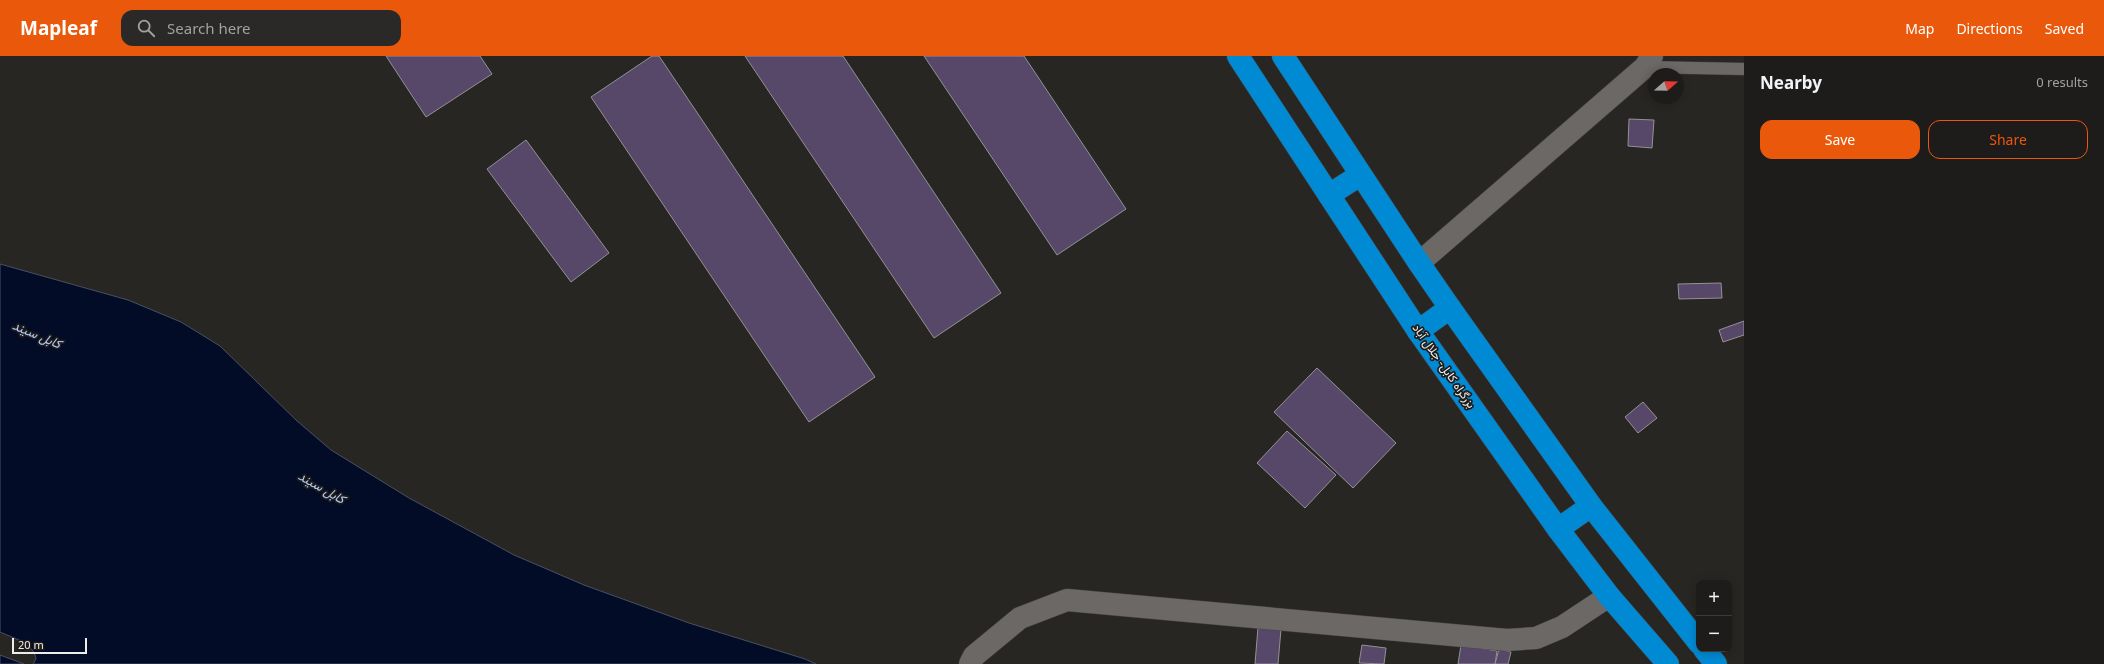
<!DOCTYPE html>
<meta charset="utf-8">
<style>
:root{--surface:#1e1c1a;--page:#2b2927;--text:#f1f3f6;--muted:#a1a1a2;--line:#3c3a39;--accent:#ea580c}
body{margin:0;font-family:"Noto Sans",Vazirmatn,sans-serif;background:var(--page);color:var(--text)}
.controls{position:absolute;right:12px;bottom:12px;display:grid;overflow:hidden;border-radius:8px;box-shadow:0 2px 10px #0003}
.controls button{width:36px;height:36px;display:grid;place-items:center;padding:0;border:0;border-bottom:1px solid var(--line);background:var(--surface);color:var(--text);font:20px sans-serif}
.compass{position:absolute;left:1648px;top:12px;width:36px;height:36px;border-radius:50%;background:var(--surface);box-shadow:0 2px 10px #0003;rotate:70deg}
.scale{position:absolute;left:12px;bottom:10px;width:75px;box-sizing:border-box;padding-left:4px;border:2px solid #efedec;border-top:0;font-size:11px;line-height:14px;white-space:nowrap;color:#efedec;-webkit-text-stroke:3px #1e1c1a;paint-order:stroke}
.list{margin:0;padding:0;list-style:none}
h2{display:flex;justify-content:space-between;align-items:center;height:52px;margin:0;padding:0 16px;font-size:17px}
h2 small{font-size:13px;font-weight:400;color:var(--muted)}
.actions{display:flex;gap:8px;padding:12px 16px}
.actions a{flex:1;padding:9px 0;border:1px solid var(--accent);border-radius:12px;text-align:center;font-size:14px;color:var(--accent)}
.actions .main{background:var(--accent);color:#fff}
.icon{flex:none;width:22px;height:22px;fill:none;stroke:currentColor;stroke-width:2;stroke-linecap:round;stroke-linejoin:round}
.map{position:relative;flex:none;width:1744px;height:608px;overflow:hidden}
header{display:flex;align-items:center;gap:24px;box-sizing:border-box;height:56px;padding:0 20px;background:var(--accent);color:#fff}
header strong{font-size:19px}
nav{display:flex;gap:22px;margin-inline-start:auto;font-size:14px}
.search{width:280px;height:36px;background:var(--page);display:flex;align-items:center;gap:10px;box-sizing:border-box;padding:0 14px;border-radius:12px;color:var(--muted);font-size:15px}
main{display:flex}
aside{flex:1;background:var(--surface)}
.map>svg:first-child{display:block}
.water{fill:#020c26;stroke:#495061}
.building{fill:#574768;stroke:#939295}
.lines{fill:none;stroke-linecap:round;stroke-linejoin:round}
.lane-casing{stroke:#464443;stroke-width:13}
.street-casing{stroke:#464443;stroke-width:23}
.highway-casing{stroke:#464443;stroke-width:23}
.lane{stroke:#6b6866;stroke-width:12}
.street{stroke:#6b6866;stroke-width:22}
.highway{stroke:#008ad4;stroke-width:22}
.labels{text-anchor:middle;stroke-width:3.5;stroke-linejoin:round;paint-order:stroke}
.street-label{font-size:12px;fill:#efedec;stroke:#1e1c1a}
.water-label{font-size:13px;font-style:italic;fill:#b3cbf9;stroke:#1e1c1a}
</style>
<header>
<strong>Mapleaf</strong>
<div class="search"><svg class="icon" aria-label="search" viewBox="0 0 24 24"><circle cx="10" cy="10" r="6"/><path d="M15 15l6 6"/></svg>Search here</div>
<nav><a>Map</a><a>Directions</a><a>Saved</a></nav>
</header>
<main>
<div class="map">
<svg width="1744" height="608" viewBox="0 0 1744 608">
<rect width="100%" height="100%" fill="#282623"/>
<!-- water -->
<g class="water">
<path d="M0,208L128,244L181,266L220,290L297,365L331,394L409,442L514,499L584,529L689,567L805,603L816,608H33L36,603C34,587 13,582 0,576Z"/>
<path d="M0,599L24,608H0Z"/>
</g>
<!-- building -->
<g class="building">
<path d="M386,0H480L492,18L426,61Z"/>
<path d="M652,0H659L875,321L809,366L591,41Z"/>
<path d="M745,0H843L1001,237L934,282Z"/>
<path d="M924,0H1024L1126,153L1057,199Z"/>
<path d="M1629,63L1654,64L1652,92L1628,90Z"/>
<path d="M526,84L609,197L571,226L487,113Z"/>
<path d="M1721,227L1722,242L1679,243L1678,228Z"/>
<path d="M1744,265V279L1723,286L1719,274Z"/>
<path d="M1317,312L1396,387L1353,432L1274,356Z"/>
<path d="M1643,346L1657,362L1638,377L1625,361Z"/>
<path d="M1287,375L1336,419L1305,452L1257,407Z"/>
<path d="M1258,571L1281,573L1278,608H1255Z"/>
<path d="M1362,589L1386,592L1384,608L1359,607Z"/>
<path d="M1461,589L1497,595L1495,608H1458Z"/>
<path d="M1499,593L1511,596L1508,608H1495Z"/>
</g>
<g class="lines">
<!-- lane casing -->
<g class="lane-casing">
<path id="lane" d="M1645,11L1744,13"/>
</g>
<!-- street casing -->
<g class="street-casing">
<g id="street">
<path d="M1419,207L1645,11L1652,0"/>
<path d="M970,608L974,600L1020,562L1067,544L1507,584L1536,582L1562,571L1609,540"/>
</g>
</g>
<!-- highway casing -->
<g class="highway-casing">
<g id="highway">
<path d="M1238,0L1418,275L1558,473L1609,540L1668,608"/>
<path d="M1283,0L1419,207L1450,252L1591,450L1699,587"/>
<path d="M1329,139L1360,119"/>
<path d="M1418,275L1450,252"/>
<path d="M1558,473L1591,450"/>
<path d="M1704,593L1716,608"/>
</g>
</g>
<!-- lane -->
<use href="#lane" class="lane"/>
<!-- street -->
<use href="#street" class="street"/>
<!-- highway -->
<use href="#highway" class="highway"/>
</g>
<g class="labels">
<!-- street labels -->
<g class="street-label">
<text transform="translate(1444 310) rotate(55)" y="4">بزرگراه کابل- جلال آباد</text>
</g>
<!-- water labels -->
<g class="water-label">
<text transform="translate(37 278) rotate(23)" y="5">کابل سيند</text>
<text transform="translate(322 431) rotate(30)" y="5">کابل سيند</text>
</g>
</g>
</svg>
<div class="controls">
<button>+</button>
<button>−</button>
</div>
<svg class="compass" viewBox="-18 -18 36 36"><path d="M0-13l5 13h-10z" fill="#e53935"/><path d="M0 13l5-13h-10z" fill="#a1a1a2"/></svg>
<div class="scale">20 m</div>
</div>
<aside>
<h2>Nearby<small>0 results</small></h2>
<ul class="list">
</ul>
<div class="actions"><a class="main">Save</a><a>Share</a></div>
</aside>
</main>
